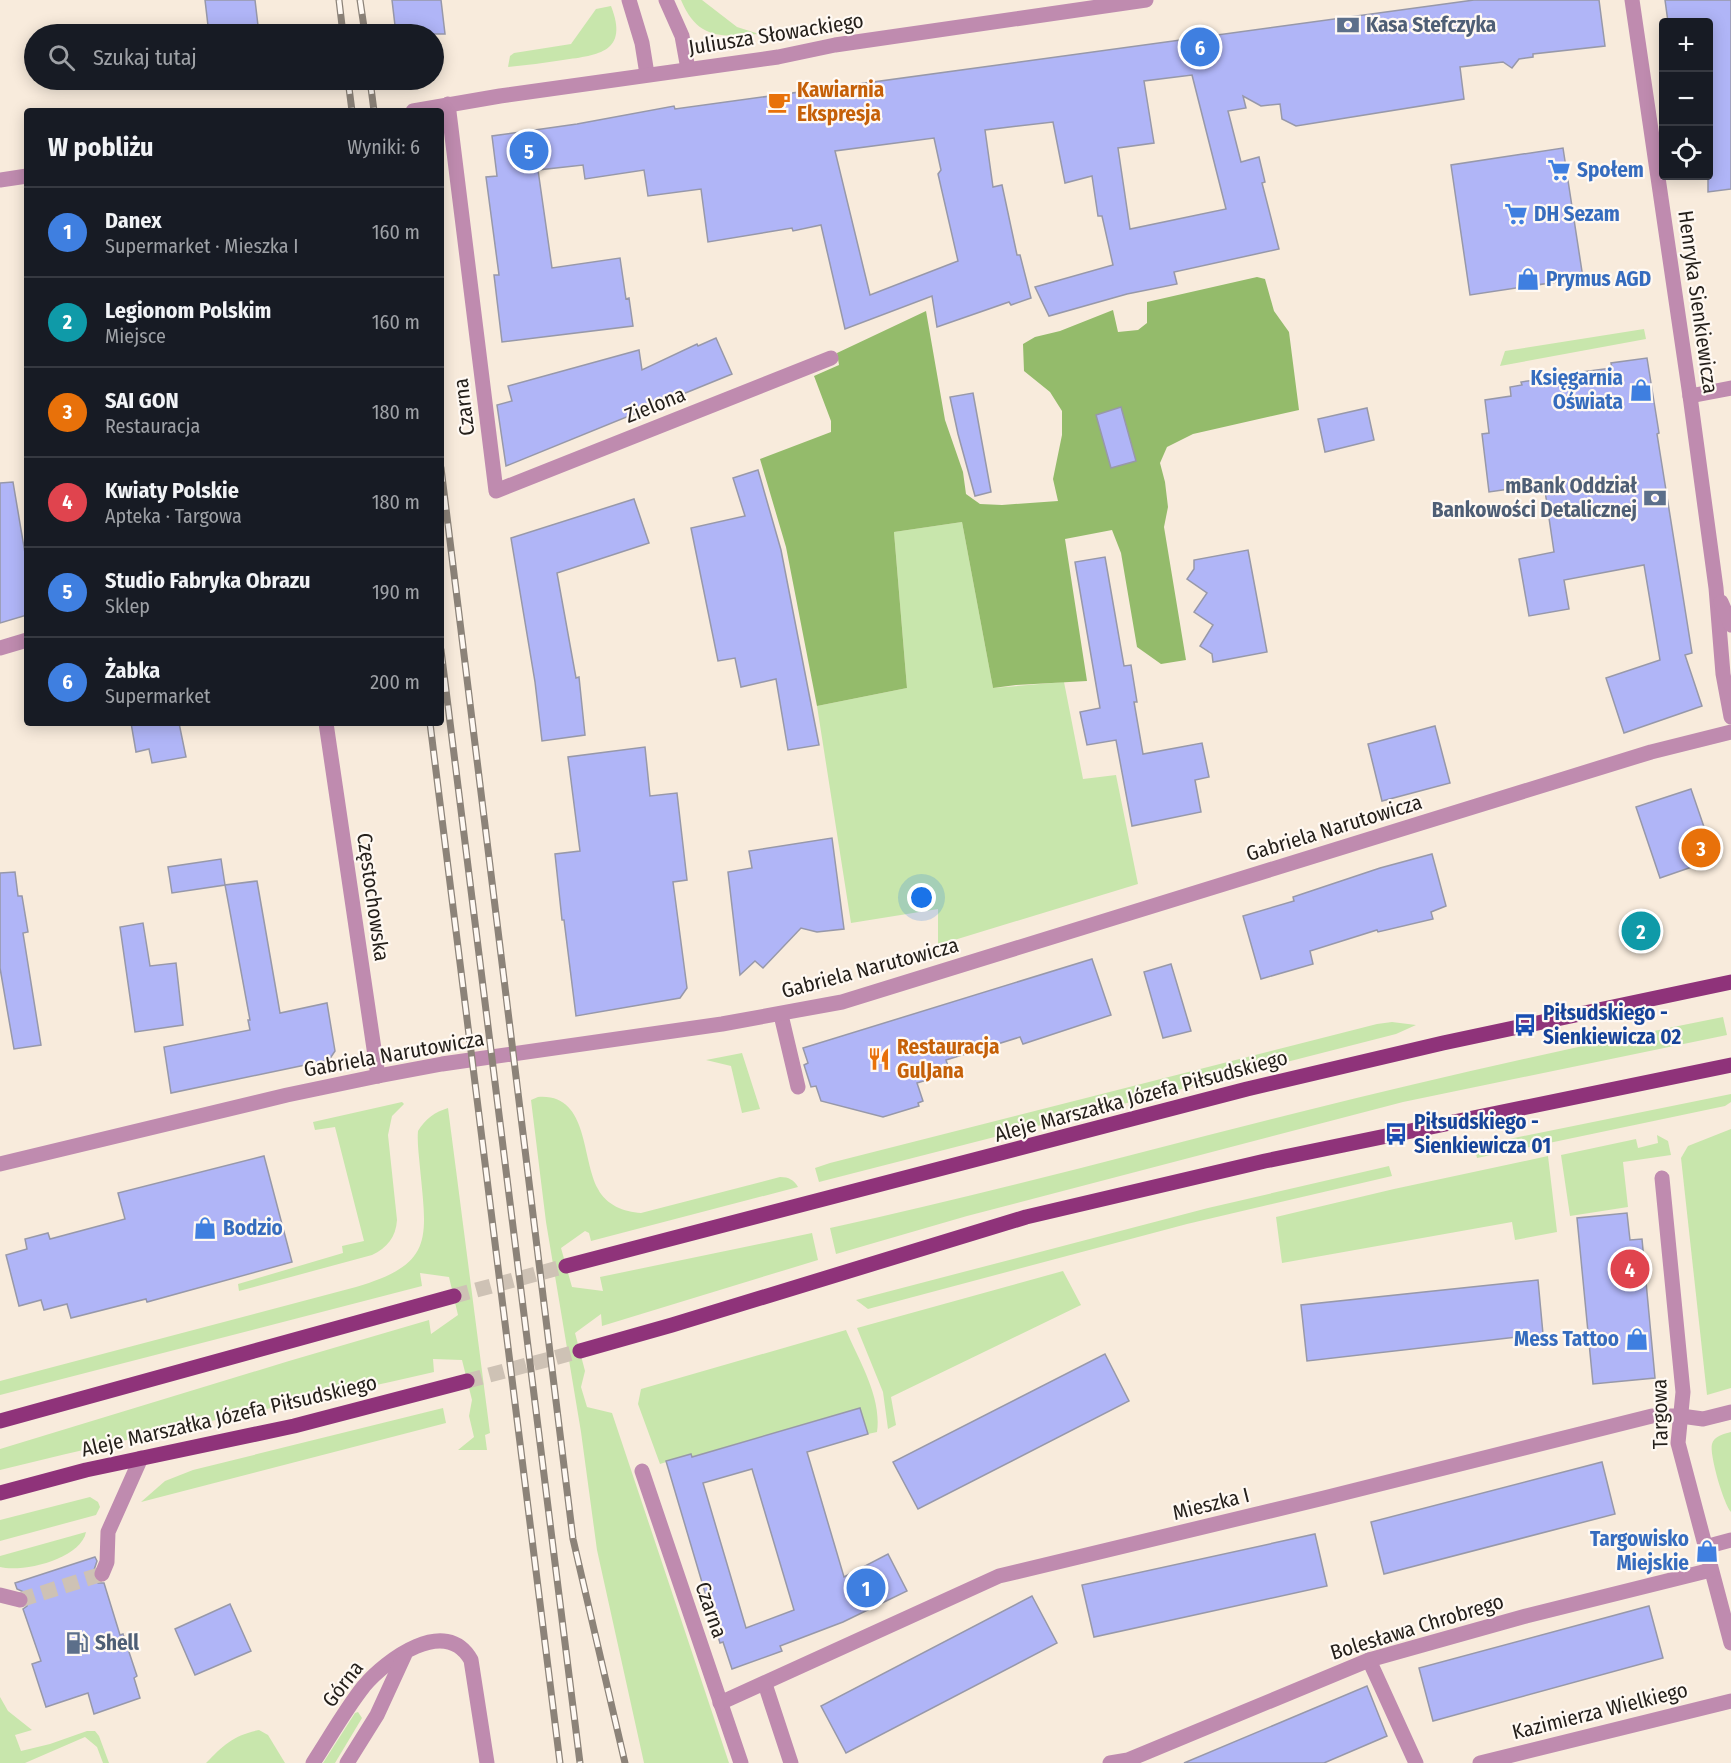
<!DOCTYPE html>
<html lang="pl">
<meta charset="utf-8">
<style>
:root{--surface:#171b24;--page:#20242c;--text:#f1f3f6;--muted:#9ea1a6;--line:#363941;--accent:#0f766e}
body{margin:0;font-family:"Fira Sans Condensed",sans-serif;background:var(--page);color:var(--text)}
.controls{position:absolute;right:18px;top:18px;display:grid;overflow:hidden;border-radius:6px;box-shadow:0 3px 15px #0003}
.controls button{width:54px;height:54px;display:grid;place-items:center;padding:0;border:0;border-bottom:2px solid var(--line);background:var(--surface);color:var(--text);font:30px sans-serif}
.you{position:absolute;left:922px;top:898px;width:21px;height:21px;margin:-15px;border:4px solid #fff;border-radius:50%;background:#1a73e8;box-shadow:0 0 0 9px #1a73e833}
.badge{display:grid;place-items:center;width:39px;height:39px;border-radius:50%;background:var(--accent);color:#fff;font-size:20px;font-weight:700}
.pin{position:absolute;translate:-50% -50%;border:3px solid #fff;box-shadow:0 2px 6px #0006}
.list{margin:0;padding:0;list-style:none}
h2{display:flex;justify-content:space-between;align-items:center;height:78px;margin:0;padding:0 24px;font-size:26px}
h2 small{font-size:20px;font-weight:400;color:var(--muted)}
.list li{display:grid;grid-template-columns:39px 1fr auto;gap:18px;align-items:center;box-sizing:border-box;height:90px;padding:0 24px;border-top:2px solid var(--line)}
.list b{display:block;font-size:22px;white-space:nowrap}
.list p{margin:0;font-size:20px;white-space:nowrap;color:var(--muted)}
.list em{font-size:20px;font-style:normal;color:var(--muted)}
.icon{flex:none;width:33px;height:33px;fill:none;stroke:currentColor;stroke-width:2;stroke-linecap:round;stroke-linejoin:round}
.map{position:relative;flex:none;width:1731px;height:1763px;overflow:hidden}
.search{position:absolute;background:var(--surface);box-shadow:0 3px 15px #0003;left:24px;top:24px;width:420px;height:66px;display:flex;align-items:center;gap:15px;box-sizing:border-box;padding:0 21px;border-radius:33px;color:var(--muted);font-size:22px}
.panel{position:absolute;background:var(--surface);box-shadow:0 3px 15px #0003;left:24px;top:108px;width:420px;height:618px;border-radius:6px}
.map>svg:first-child{display:block}
.green{fill:#c8e6ac}
.forest{fill:#94bb6b}
.building{fill:#b0b5f7;stroke:#9798a9;stroke-width:1.5;fill-rule:evenodd}
.lines{fill:none;stroke-linecap:round;stroke-linejoin:round}
.minor-tunnel{stroke:#cec2b5;stroke-width:15;stroke-dasharray:15 8;stroke-linecap:butt}
.major-tunnel{stroke:#cec2b5;stroke-width:15;stroke-dasharray:15 8;stroke-linecap:butt}
.minor{stroke:#bf8baf;stroke-width:15}
.major{stroke:#8f337a;stroke-width:15}
.rail-casing{stroke:#8c8379;stroke-width:7}
.rail{stroke:#fff9f3;stroke-width:4.5;stroke-dasharray:14;stroke-linecap:butt}
.labels{text-anchor:middle;stroke-width:4.5;stroke-linejoin:round;paint-order:stroke}
.service-label{font-size:21px;font-weight:bold;fill:#4e5e75;stroke:#fff9f3;text-anchor:start}
.street-label{font-size:21px;fill:#25201b;stroke:#fff9f3}
.food-label{font-size:21px;font-weight:bold;fill:#c56008;stroke:#fff9f3;text-anchor:start}
.shop-label{font-size:21px;font-weight:bold;fill:#366cbe;stroke:#fff9f3;text-anchor:start}
.transit-label{font-size:21px;font-weight:bold;fill:#164399;stroke:#fff9f3;text-anchor:start}
</style>
<div class="map">
<svg width="1731" height="1763" viewBox="0 0 1731 1763">
<rect width="100%" height="100%" fill="#f8ebdc"/>
<!-- green -->
<g class="green">
<path d="M681,0H702L737,27L759,34C721,37 698,40 681,0Z"/>
<path d="M611,6C629,52 599,55 563,60C545,63 526,65 508,67L510,56L514,53L571,44L596,9Z"/>
<path d="M1644,329L1646,339L1500,366L1505,351Z"/>
<path d="M962,522L993,688L1064,682L1083,779L1116,775L1138,884L938,945V909L851,923L817,706L907,688L894,532Z"/>
<path d="M1723,1017L1727,1035L1403,1102L967,1216L836,1254L830,1228C988,1194 1143,1151 1300,1112C1441,1077 1582,1045 1723,1017Z"/>
<path d="M1392,1022L1416,1025L1396,1034L819,1182L815,1168L830,1163L1377,1024Z"/>
<path d="M742,1053L760,1109L742,1113L731,1066L706,1060Z"/>
<path d="M1731,1094V1102L1725,1106L1477,1158L1474,1146Z"/>
<path d="M538,1097C589,1093 581,1158 598,1189C606,1205 624,1212 641,1213L780,1177C789,1177 794,1180 798,1187L591,1241L589,1233L585,1231L561,1248L572,1287L603,1291L600,1277L812,1233L818,1260L602,1326L601,1314L575,1333L585,1371L581,1387L587,1407L612,1413L729,1763H644L597,1550L581,1432L546,1222L531,1100Z"/>
<path d="M402,1102L404,1104L392,1116L388,1135L397,1220C396,1237 387,1248 372,1255L239,1291L238,1284L343,1253L342,1246L364,1241L335,1127L315,1130L313,1122Z"/>
<path d="M448,1108L490,1433L485,1435L487,1450H458L474,1437L469,1416L472,1400L462,1360L433,1359L434,1372C289,1405 144,1434 0,1470V1449L289,1361L429,1320L431,1334L458,1315L449,1277L420,1273L422,1286L0,1395V1381L356,1287C434,1264 427,1240 420,1168C419,1155 417,1143 418,1131C425,1119 435,1112 448,1108Z"/>
<path d="M1731,1129V1388L1707,1395L1681,1158L1688,1146Z"/>
<path d="M1657,1135L1668,1141L1671,1155L1623,1162L1628,1207L1570,1216L1561,1155L1636,1139L1638,1148L1658,1143Z"/>
<path d="M1548,1156L1557,1232L1515,1240L1512,1222L1282,1263L1276,1217L1394,1189Z"/>
<path d="M1389,1166L1392,1176L1187,1224L868,1309L856,1300L1208,1208Z"/>
<path d="M1063,1271L1081,1305L891,1397L896,1425L888,1429L883,1392L857,1328Z"/>
<path d="M846,1330C859,1361 882,1397 877,1432L868,1434L860,1408L692,1457L691,1454L660,1464L638,1404L641,1389Z"/>
<path d="M443,1408L446,1423L141,1502L165,1481L193,1470Z"/>
<path d="M1731,1432V1512C1724,1505 1709,1454 1712,1444C1714,1436 1724,1434 1731,1432Z"/>
<path d="M90,1497L98,1502L100,1507L96,1515L0,1541V1520Z"/>
<path d="M86,1532C81,1559 22,1573 0,1567V1556Z"/>
<path d="M0,1697L8,1711L32,1730L15,1735L21,1751L50,1744L87,1731H95L99,1736L109,1763H103L97,1747L85,1737L25,1763H0Z"/>
<path d="M358,1712L362,1718L335,1763H323L355,1713Z"/>
<path d="M259,1730L268,1735L285,1763H206C223,1745 234,1735 259,1730Z"/>
</g>
<!-- forest -->
<path class="forest" d="M1257,277L1265,279L1274,311L1289,332L1299,410L1193,434L1167,447L1160,463L1165,482L1168,507L1164,527L1186,660L1161,664L1137,647L1121,553L1112,530L1065,539L1087,681L1016,685L993,688L962,522L894,532L907,688L817,706L786,547L760,459L831,432V421L814,376L839,365L837,353L926,311L945,420L963,472L966,494L980,504L1002,505L1058,501L1053,479L1062,435V411L1050,392L1024,371L1023,344L1035,337L1060,331L1113,310L1118,332L1138,330L1147,323V302Z"/>
<!-- building -->
<g class="building">
<path d="M205,0H255L259,34H209Z"/>
<path d="M392,0H441L445,34H396Z"/>
<path d="M1474,0H1599L1605,46L1533,54V57L1519,59L1512,68L1503,62L1460,67L1464,99L1296,126L1282,119L1280,104L1261,106L1243,96L1246,108L1228,111L1241,162L1259,157L1265,182L1262,183L1279,249L1174,272L1177,284L1127,294L1049,316L1035,287L1113,265L1102,216H1098L1092,176L1065,183L1053,122L985,130L993,187L1002,185L1017,255H1020L1031,298L1011,305L1009,302L937,327L932,296L845,329L821,225L793,231L792,228L708,242L701,189L648,196L644,170L585,179L583,165L538,170L552,268L620,258L626,299L629,298L633,326L502,342L494,275H499L486,177L497,176L492,136L577,124L674,106L675,109ZM1192,75L1226,209L1130,229L1118,148L1154,143L1144,81ZM934,138L941,170L938,174L958,261L870,295L835,151Z"/>
<path d="M1665,0H1731V189L1708,192V22H1668Z"/>
<path d="M1563,148L1583,278L1470,295L1451,165Z"/>
<path d="M716,338L732,374L506,466L497,405L512,401L508,386L639,350L642,370L697,344L698,346Z"/>
<path d="M1647,358L1659,433L1657,434L1692,653L1685,655L1702,706L1624,733L1606,678L1660,660L1644,565L1564,580L1569,609L1529,616L1519,559L1554,552L1544,484L1489,492L1482,434L1489,433L1485,400L1511,396L1510,387L1522,385L1521,382L1551,378L1550,376L1612,368L1611,363Z"/>
<path d="M973,393L991,492L975,496L958,434L950,397Z"/>
<path d="M1121,407L1136,461L1111,468L1096,415Z"/>
<path d="M1367,408L1374,440L1325,452L1318,419Z"/>
<path d="M758,470L781,550L819,745L788,750L776,679L741,687L735,658L718,661L691,528L745,516L733,478Z"/>
<path d="M13,482L27,565V615L0,623V483Z"/>
<path d="M634,499L649,543L557,573L576,678L579,677L585,735L542,741L535,682L511,538Z"/>
<path d="M1248,550L1267,652L1213,662L1212,654L1200,646L1213,625L1194,612L1207,593L1187,579L1194,569V560Z"/>
<path d="M1105,557L1124,666L1131,665L1137,702H1134L1143,754L1202,743L1209,777L1195,780L1201,812L1132,826L1116,740L1087,745L1080,712L1100,708L1075,562Z"/>
<path d="M131,723H179L186,757L152,763L149,749L136,752Z"/>
<path d="M1435,726L1450,783L1382,801L1368,744Z"/>
<path d="M645,747L650,796L677,793L687,880L673,882L687,988L680,998L576,1016L564,920H562L555,854L580,851L568,757Z"/>
<path d="M1691,789L1715,859L1660,878L1636,807Z"/>
<path d="M832,838L844,929L817,932L801,928L763,968L755,961L740,975L728,872L752,868L749,851Z"/>
<path d="M1432,854L1446,906L1431,912L1433,919L1378,932L1377,930L1310,951L1313,964L1261,979L1243,916L1294,901L1293,897L1380,868Z"/>
<path d="M221,859L225,885L172,893L168,867Z"/>
<path d="M15,872L18,896H22L28,932L23,933L41,1045L14,1049L0,968V873Z"/>
<path d="M257,881L280,1013L327,1003L335,1051L329,1060L171,1093L164,1047L250,1030L248,1020H250L225,885Z"/>
<path d="M143,923L150,966L176,963L183,1025L135,1032L120,927Z"/>
<path d="M1092,959L1111,1015L1023,1044L1020,1037L946,1060L950,1073L917,1083L923,1101L918,1103L919,1106L883,1117L821,1101L816,1086L811,1087L804,1065L808,1063L803,1048Z"/>
<path d="M1171,964L1191,1031L1163,1038L1144,972Z"/>
<path d="M264,1156L292,1262L147,1302L146,1299L71,1318L67,1304L44,1310L41,1300L19,1306L6,1255L27,1249L25,1239L48,1233L50,1239L125,1219L118,1193Z"/>
<path d="M1627,1213L1630,1240L1642,1239L1655,1378L1593,1384L1577,1218Z"/>
<path d="M1538,1280L1543,1334L1307,1361L1301,1305Z"/>
<path d="M1105,1354L1129,1401L918,1509L893,1462Z"/>
<path d="M860,1408L868,1434L807,1452L844,1577L888,1554L907,1591L843,1622L780,1646L782,1651L732,1669L723,1642L720,1643L666,1461L691,1454L692,1457ZM752,1469L794,1610L746,1628L703,1483Z"/>
<path d="M1602,1462L1615,1514L1384,1574L1371,1522Z"/>
<path d="M1315,1534L1327,1586L1094,1637L1082,1585Z"/>
<path d="M95,1557L97,1561L92,1576L98,1583H104L120,1635L123,1634L137,1676L134,1678L140,1698L94,1714L88,1693L46,1707L32,1664L41,1661L23,1609L27,1606L29,1598L26,1593L17,1589L15,1583Z"/>
<path d="M1032,1596L1057,1643L846,1753L821,1706Z"/>
<path d="M230,1604L251,1651L195,1675L175,1629Z"/>
<path d="M1649,1606L1663,1658L1433,1721L1419,1668Z"/>
<path d="M1367,1686L1387,1736L1324,1763H1184Z"/>
</g>
<g class="lines">
<!-- minor-tunnel -->
<path class="minor-tunnel" d="M20,1600L102,1574"/>
<!-- major-tunnel -->
<g class="major-tunnel">
<path d="M454,1296L566,1266"/>
<path d="M467,1381L580,1351"/>
</g>
<!-- minor -->
<g class="minor">
<path d="M629,0L642,43L647,74"/>
<path d="M666,0L682,36L688,69"/>
<path d="M1632,0L1690,396L1716,588L1723,674L1731,717"/>
<path d="M448,104L496,491L831,358"/>
<path d="M413,111L500,96L778,57L835,45L1146,0"/>
<path d="M0,180L27,176"/>
<path d="M1690,396L1731,388"/>
<path d="M1721,602L1731,625"/>
<path d="M0,648L27,640"/>
<path d="M326,723L378,1076"/>
<path d="M781,1015L798,1087"/>
<path d="M0,1164L287,1095L378,1076L442,1064L722,1024L842,1002L1651,752L1731,732"/>
<path d="M1662,1178L1683,1392L1678,1443L1731,1643"/>
<path d="M642,1471L741,1763"/>
<path d="M1705,1547L1731,1540"/>
<path d="M102,1574L107,1562L108,1532L141,1458"/>
<path d="M0,1595L20,1600"/>
<path d="M1369,1660L1416,1763"/>
<path d="M765,1684L791,1763"/>
<path d="M720,1703L999,1576L1324,1498L1652,1416H1681L1703,1419L1731,1412"/>
<path d="M313,1763C330,1737 345,1710 364,1686C386,1660 446,1615 471,1660L487,1763"/>
<path d="M347,1763L377,1715L405,1654"/>
<path d="M1110,1763L1128,1760L1369,1660L1526,1616L1711,1570"/>
<path d="M1480,1763L1731,1701"/>
</g>
<!-- major -->
<g class="major">
<path d="M566,1266L1247,1089L1443,1043L1731,982"/>
<path d="M580,1351L672,1325L1026,1217L1265,1161L1731,1065"/>
<path d="M0,1421L454,1296"/>
<path d="M0,1493L86,1470L294,1426L467,1381"/>
</g>
<!-- rail casing -->
<g class="rail-casing">
<g id="rail">
<path d="M339,0L343,34"/>
<path d="M360,0L365,34"/>
<path d="M348,80L352,111"/>
<path d="M370,80L374,111"/>
<path d="M441,468L573,1539L625,1763"/>
<path d="M441,650L580,1763"/>
<path d="M430,723L560,1763"/>
</g>
</g>
<!-- rail -->
<use href="#rail" class="rail"/>
</g>
<!-- icons -->
<defs>
<g id="bank-bare" transform="scale(1.8)"><path d="M-6-4H6V4H-6ZM0-2.3a2.3 2.3 0 1 0 0 4.6a2.3 2.3 0 1 0 0-4.6Z" fill="#5c6f8a" stroke="#fff9f3" stroke-width="2.5" paint-order="stroke"/></g>
<g id="cafe-bare" transform="scale(1.8)"><path d="M-5.5-4.5H6V0H3Q3 3.5 0 3.5H-2.5Q-5.5 3.5-5.5 0ZM3-3.2v2h1.7v-2ZM-6 4.5H4V6H-6Z" fill="#e8710a" stroke="#fff9f3" stroke-width="2.5" paint-order="stroke"/></g>
<g id="supermarket-bare" transform="scale(1.8)"><path d="M-6-5.5h2.5l.6 2H6L4.5 2H-2.5L-4.4-4H-6ZM-1.5 3.2a1.3 1.3 0 1 0 .1 0ZM3 3.2a1.3 1.3 0 1 0 .1 0Z" fill="#3f7fe0" stroke="#fff9f3" stroke-width="2.5" paint-order="stroke"/></g>
<g id="shop-bare" transform="scale(1.8)"><path d="M-5-2.5h2.3a2.7 3.5 0 0 1 5.4 0H5L5.5 6h-11ZM-1.5-2.5h3a1.5 2.3 0 0 0-3 0Z" fill="#3f7fe0" stroke="#fff9f3" stroke-width="2.5" paint-order="stroke"/></g>
<g id="bus-bare" transform="scale(1.8)"><path d="M-5-6H5V4H4V6H2V4H-2V6H-4V4H-5ZM-3.5-4V0h7V-4ZM-3.5 1.2v1.5H-2V1.2ZM2 1.2v1.5H3.5V1.2Z" fill="#1a4fb4" stroke="#fff9f3" stroke-width="2.5" paint-order="stroke"/></g>
<g id="restaurant-bare" transform="scale(1.8)"><path d="M-5-6h1v4h1v-4h1v4h1v-4h1v5L-1.5 .5V6h-2V.5L-5-1ZM5-6V6H3V1.5H1.5Q1.5-4 5-6Z" fill="#e8710a" stroke="#fff9f3" stroke-width="2.5" paint-order="stroke"/></g>
<g id="fuel-bare" transform="scale(1.8)"><path d="M-5.5-6h7V0h2V4h1.3V-2.5L3-4.5l.8-.8L6-3V5H2.5V1h-1V6h-7ZM-4.2-4.7v3.2H.2V-4.7Z" fill="#5c6f8a" stroke="#fff9f3" stroke-width="2.5" paint-order="stroke"/></g>
</defs>
<g fill-rule="evenodd">
<use href="#bank-bare" x="1348" y="25"/>
<use href="#cafe-bare" x="779" y="102"/>
<use href="#supermarket-bare" x="1559" y="170"/>
<use href="#supermarket-bare" x="1516" y="214"/>
<use href="#shop-bare" x="1528" y="279"/>
<use href="#shop-bare" x="1641" y="390"/>
<use href="#bank-bare" x="1655" y="498"/>
<use href="#bus-bare" x="1525" y="1025"/>
<use href="#restaurant-bare" x="879" y="1059"/>
<use href="#bus-bare" x="1396" y="1134"/>
<use href="#shop-bare" x="205" y="1228"/>
<use href="#shop-bare" x="1637" y="1339"/>
<use href="#shop-bare" x="1707" y="1551"/>
<use href="#fuel-bare" x="77" y="1643"/>
</g>
<g class="labels">
<!-- service labels -->
<g class="service-label">
<text x="1366" y="32">Kasa Stefczyka</text>
<text x="1637" y="493" text-anchor="end">mBank Oddział<tspan x="1637" dy="24">Bankowości Detalicznej</tspan></text>
<text x="95" y="1650">Shell</text>
</g>
<!-- street labels -->
<g class="street-label">
<text transform="translate(776 34) rotate(-9)" y="7">Juliusza Słowackiego</text>
<text transform="translate(1698 302) rotate(82)" y="7">Henryka Sienkiewicza</text>
<text transform="translate(655 405) rotate(-22)" y="7">Zielona</text>
<text transform="translate(464 407) rotate(-97)" y="7">Czarna</text>
<text transform="translate(1334 828) rotate(-17)" y="7">Gabriela Narutowicza</text>
<text transform="translate(373 897) rotate(82)" y="7">Częstochowska</text>
<text transform="translate(870 968) rotate(-15)" y="7">Gabriela Narutowicza</text>
<text transform="translate(394 1054) rotate(-10)" y="7">Gabriela Narutowicza</text>
<text transform="translate(1141 1096) rotate(-15)" y="7">Aleje Marszałka Józefa Piłsudskiego</text>
<text transform="translate(1660 1414) rotate(-91)" y="7">Targowa</text>
<text transform="translate(229 1416) rotate(-13)" y="7">Aleje Marszałka Józefa Piłsudskiego</text>
<text transform="translate(1211 1504) rotate(-14)" y="7">Mieszka I</text>
<text transform="translate(711 1610) rotate(71)" y="7">Czarna</text>
<text transform="translate(1417 1627) rotate(-17)" y="7">Bolesława Chrobrego</text>
<text transform="translate(343 1684) rotate(-52)" y="7">Górna</text>
<text transform="translate(1600 1711) rotate(-14)" y="7">Kazimierza Wielkiego</text>
</g>
<!-- food labels -->
<g class="food-label">
<text x="797" y="97">Kawiarnia<tspan x="797" dy="24">Ekspresja</tspan></text>
<text x="897" y="1054">Restauracja<tspan x="897" dy="24">GulJana</tspan></text>
</g>
<!-- shop labels -->
<g class="shop-label">
<text x="1577" y="177">Społem</text>
<text x="1534" y="221">DH Sezam</text>
<text x="1546" y="286">Prymus AGD</text>
<text x="1623" y="385" text-anchor="end">Księgarnia<tspan x="1623" dy="24">Oświata</tspan></text>
<text x="223" y="1235">Bodzio</text>
<text x="1619" y="1346" text-anchor="end">Mess Tattoo</text>
<text x="1689" y="1546" text-anchor="end">Targowisko<tspan x="1689" dy="24">Miejskie</tspan></text>
</g>
<!-- transit labels -->
<g class="transit-label">
<text x="1543" y="1020">Piłsudskiego -<tspan x="1543" dy="24">Sienkiewicza 02</tspan></text>
<text x="1414" y="1129">Piłsudskiego -<tspan x="1414" dy="24">Sienkiewicza 01</tspan></text>
</g>
</g>
</svg>
<div class="controls">
<button>+</button>
<button>−</button>
<button><svg class="icon" aria-label="locate" viewBox="0 0 24 24"><circle cx="12" cy="12" r="6"/><path d="M12 2v4M12 18v4M2 12h4M18 12h4"/></svg></button>
</div>
<div class="you"></div>
<div class="pin badge" style="left:866px;top:1588px;background:#3f7fe0">1</div>
<div class="pin badge" style="left:1641px;top:931px;background:#0f9aa8">2</div>
<div class="pin badge" style="left:1701px;top:848px;background:#e8710a">3</div>
<div class="pin badge" style="left:1630px;top:1269px;background:#e0444e">4</div>
<div class="pin badge" style="left:529px;top:151px;background:#3f7fe0">5</div>
<div class="pin badge" style="left:1200px;top:47px;background:#3f7fe0">6</div>
<div class="search"><svg class="icon" aria-label="search" viewBox="0 0 24 24"><circle cx="10" cy="10" r="6"/><path d="M15 15l6 6"/></svg>Szukaj tutaj</div>
<section class="panel">
<h2>W pobliżu<small>Wyniki: 6</small></h2>
<ul class="list">
<li><span class="badge" style="background:#3f7fe0">1</span><div><b>Danex</b><p>Supermarket · Mieszka I</p></div><em>160 m</em></li>
<li><span class="badge" style="background:#0f9aa8">2</span><div><b>Legionom Polskim</b><p>Miejsce</p></div><em>160 m</em></li>
<li><span class="badge" style="background:#e8710a">3</span><div><b>SAI GON</b><p>Restauracja</p></div><em>180 m</em></li>
<li><span class="badge" style="background:#e0444e">4</span><div><b>Kwiaty Polskie</b><p>Apteka · Targowa</p></div><em>180 m</em></li>
<li><span class="badge" style="background:#3f7fe0">5</span><div><b>Studio Fabryka Obrazu</b><p>Sklep</p></div><em>190 m</em></li>
<li><span class="badge" style="background:#3f7fe0">6</span><div><b>Żabka</b><p>Supermarket</p></div><em>200 m</em></li>
</ul>
</section>
</div>
